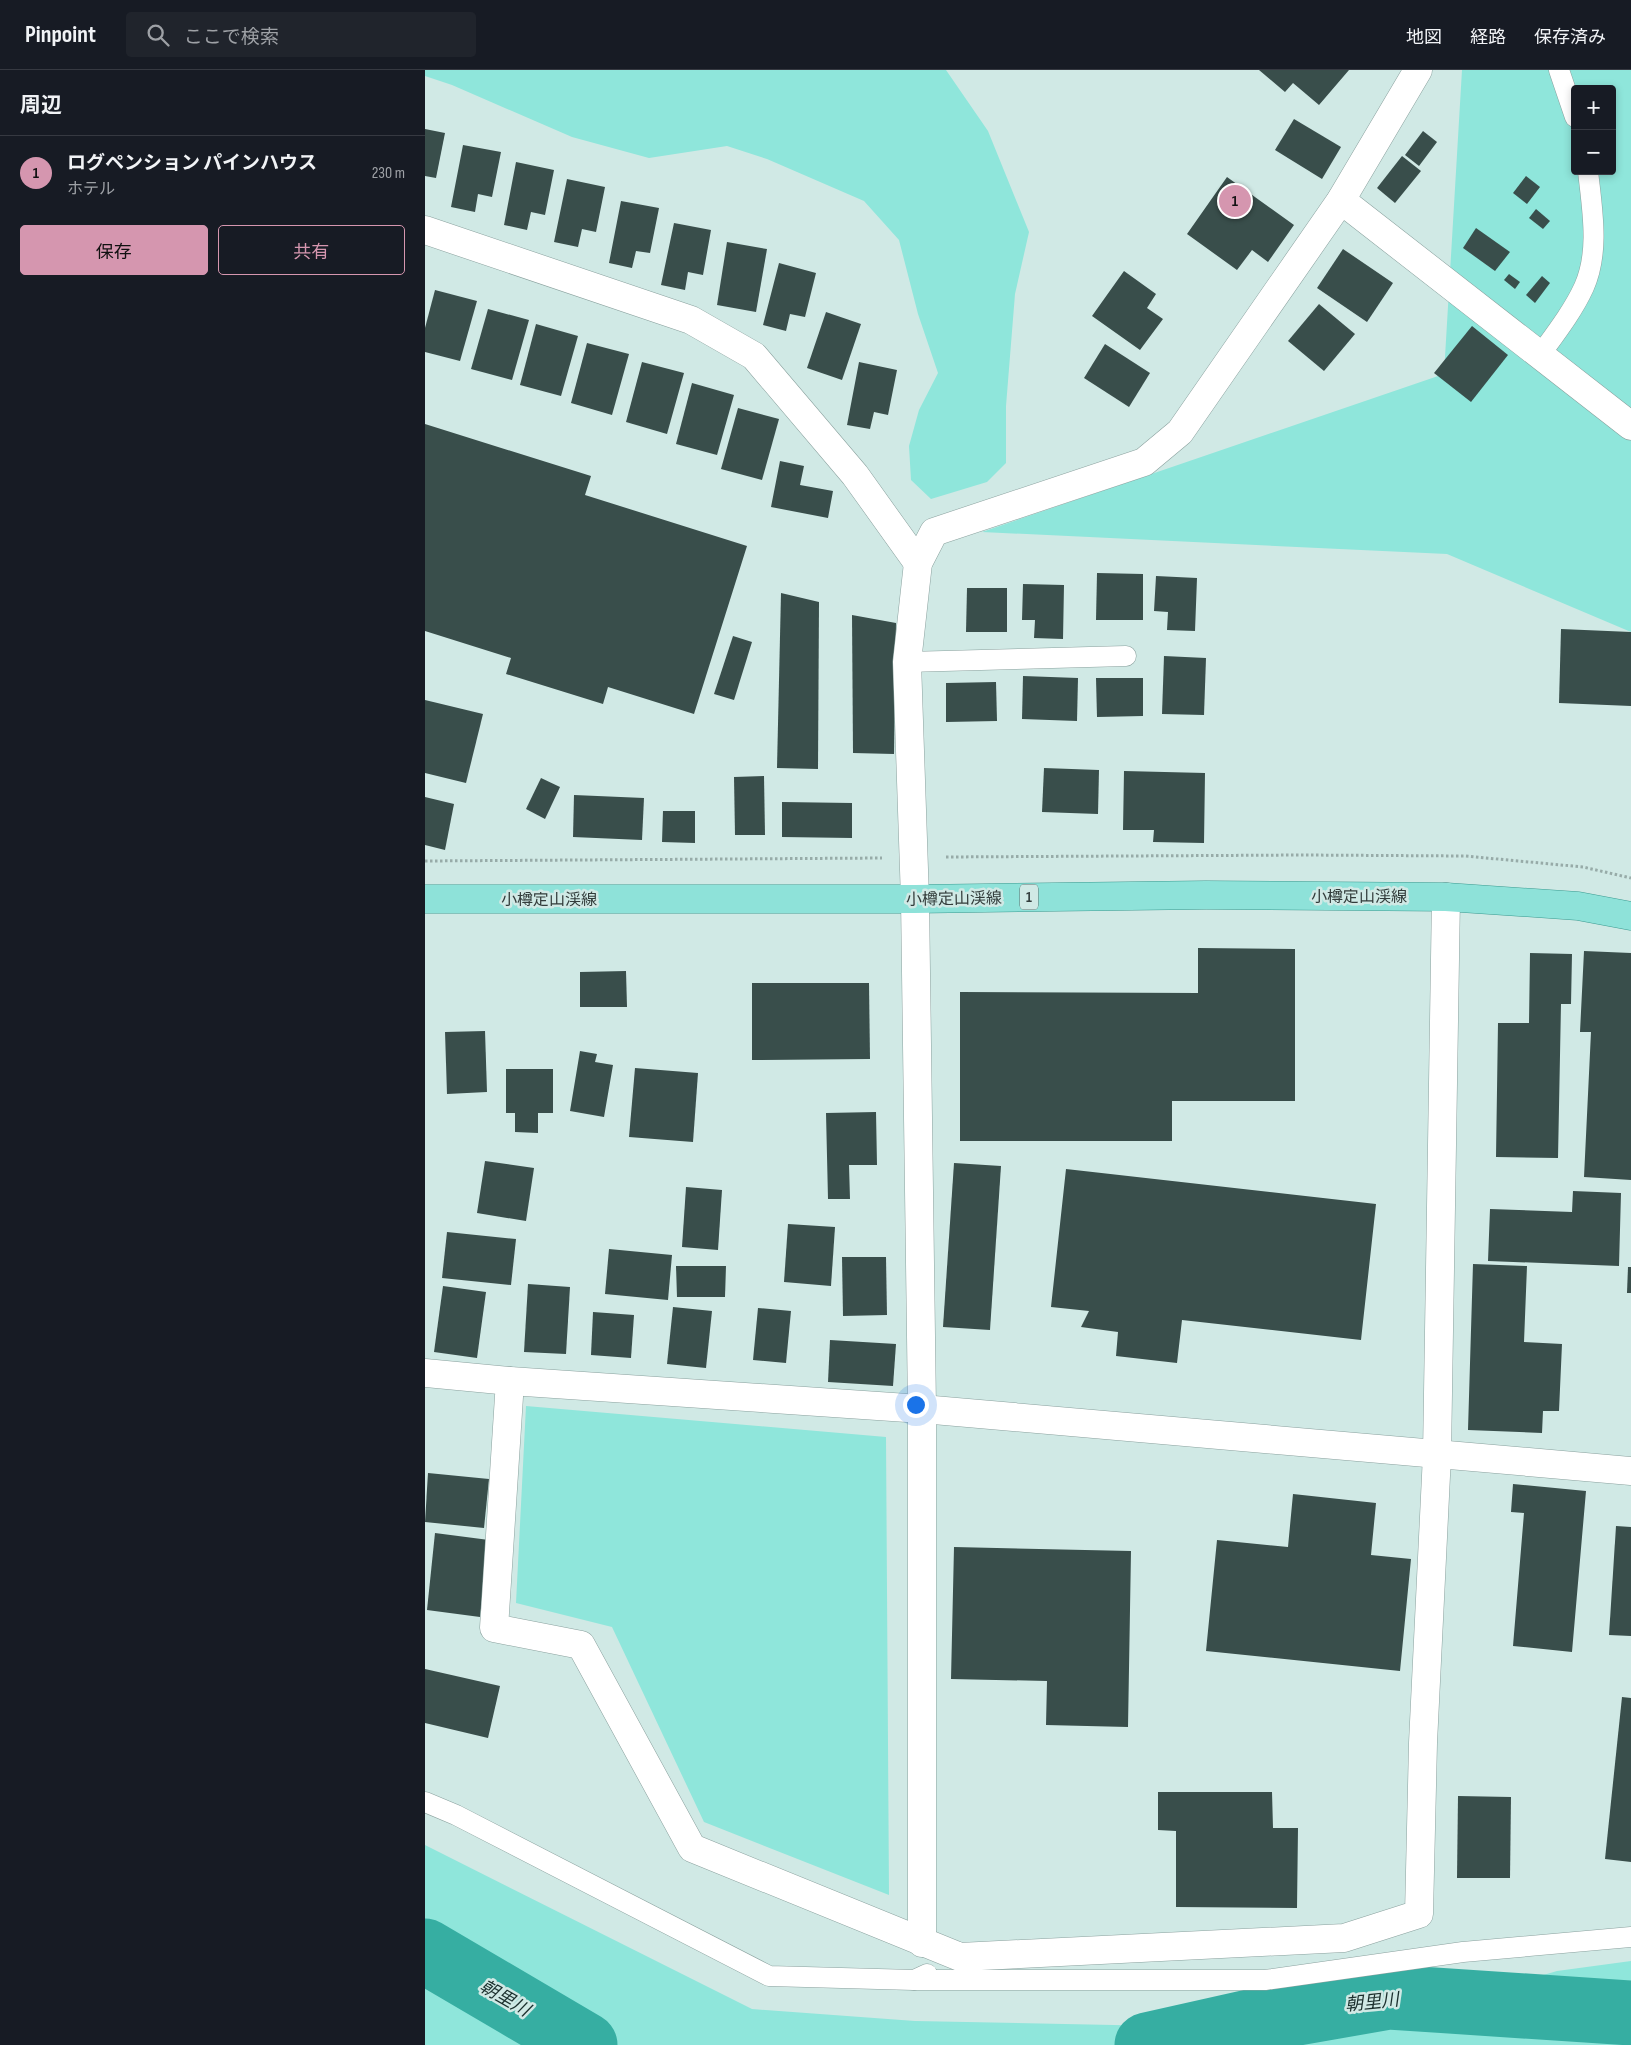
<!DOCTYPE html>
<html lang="ja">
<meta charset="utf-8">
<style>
:root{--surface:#171b24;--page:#20242c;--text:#f1f3f6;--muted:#9ea1a6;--line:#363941;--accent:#d596af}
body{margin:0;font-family:"Sofia Sans Condensed","Noto Sans JP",sans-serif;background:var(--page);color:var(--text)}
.controls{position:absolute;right:15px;top:15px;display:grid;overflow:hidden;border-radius:5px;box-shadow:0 2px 8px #0003}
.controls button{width:45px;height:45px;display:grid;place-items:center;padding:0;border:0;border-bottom:1px solid var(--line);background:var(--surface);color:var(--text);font:25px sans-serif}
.you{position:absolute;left:490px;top:1334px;width:18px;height:18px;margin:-12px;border:4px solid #fff;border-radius:50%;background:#1a73e8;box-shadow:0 0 0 8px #1a73e833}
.badge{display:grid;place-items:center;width:32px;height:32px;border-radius:50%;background:var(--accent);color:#111;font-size:16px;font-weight:700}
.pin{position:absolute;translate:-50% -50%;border:2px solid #fff;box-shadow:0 1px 5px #0006}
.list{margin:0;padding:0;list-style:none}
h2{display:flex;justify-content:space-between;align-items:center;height:65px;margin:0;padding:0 20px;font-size:21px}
h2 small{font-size:16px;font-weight:400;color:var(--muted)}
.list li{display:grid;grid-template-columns:32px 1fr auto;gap:15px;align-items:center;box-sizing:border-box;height:75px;padding:0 20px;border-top:1px solid var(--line)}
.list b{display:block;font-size:19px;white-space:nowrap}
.list p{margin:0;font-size:16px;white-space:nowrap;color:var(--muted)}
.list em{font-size:16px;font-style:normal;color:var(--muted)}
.actions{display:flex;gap:10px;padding:15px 20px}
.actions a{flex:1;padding:11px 0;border:1px solid var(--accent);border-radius:5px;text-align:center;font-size:18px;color:var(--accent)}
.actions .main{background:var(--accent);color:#111}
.icon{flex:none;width:28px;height:28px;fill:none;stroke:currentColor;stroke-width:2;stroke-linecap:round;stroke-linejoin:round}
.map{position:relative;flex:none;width:1206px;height:1975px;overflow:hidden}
header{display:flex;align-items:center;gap:30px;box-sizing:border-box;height:70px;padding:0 25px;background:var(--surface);border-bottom:1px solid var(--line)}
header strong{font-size:24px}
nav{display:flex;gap:28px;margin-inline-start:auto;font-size:18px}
.search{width:350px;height:45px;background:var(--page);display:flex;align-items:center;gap:12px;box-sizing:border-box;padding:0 18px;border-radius:5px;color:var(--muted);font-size:19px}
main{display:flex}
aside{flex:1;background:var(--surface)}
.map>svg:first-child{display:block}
.green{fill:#8fe6db;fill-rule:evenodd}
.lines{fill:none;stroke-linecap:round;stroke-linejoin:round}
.river{stroke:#36aea2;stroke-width:65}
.building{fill:#394e4b}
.lane-casing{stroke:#8aa19e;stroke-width:21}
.street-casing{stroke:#8aa19e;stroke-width:29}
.primary-casing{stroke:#3d9b91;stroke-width:29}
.path{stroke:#97aba8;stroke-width:3;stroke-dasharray:2.5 2.5;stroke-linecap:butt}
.lane{stroke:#fff;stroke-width:20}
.street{stroke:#fff;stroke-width:28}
.primary{stroke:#8ee2d9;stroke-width:28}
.labels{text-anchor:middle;stroke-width:5;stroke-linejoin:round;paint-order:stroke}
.shield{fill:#d0e9e5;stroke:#61706e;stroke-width:1}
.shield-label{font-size:15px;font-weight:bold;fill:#323c3b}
.street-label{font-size:16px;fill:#323c3b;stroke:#d0e9e5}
.water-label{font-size:18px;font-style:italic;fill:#1b2f2d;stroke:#d0e9e5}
</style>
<header>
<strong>Pinpoint</strong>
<div class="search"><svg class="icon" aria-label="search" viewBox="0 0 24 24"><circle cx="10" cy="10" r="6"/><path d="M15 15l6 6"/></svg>ここで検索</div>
<nav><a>地図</a><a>経路</a><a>保存済み</a></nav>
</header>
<main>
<aside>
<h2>周辺<small></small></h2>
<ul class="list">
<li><span class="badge">1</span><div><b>ログペンション パインハウス</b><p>ホテル</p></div><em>230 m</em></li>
</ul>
<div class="actions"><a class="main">保存</a><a>共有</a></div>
</aside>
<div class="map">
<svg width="1206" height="1975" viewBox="0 0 1206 1975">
<rect width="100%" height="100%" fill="#d0e9e5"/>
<!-- green -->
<g class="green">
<path d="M0,0H521L563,61L604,162L590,224L581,336V393L562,412L506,429L486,410L484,376L494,340L513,303L493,244L474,170L439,131L342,89L302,76L224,88L147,67L27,15L0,6Z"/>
<path d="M1037,0H1206V562L1022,484L557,462L1019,304ZM1150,19H1187V101H1150Z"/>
<path d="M101,1336L461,1367L464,1825L279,1752L187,1557L91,1533Z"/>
<path d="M0,1775L327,1939L490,1951L934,1960L1132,1901L1206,1891V1975H0Z"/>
</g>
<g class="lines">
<!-- river -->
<g class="river">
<path d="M0,1881L160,1975"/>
<path d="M722,1975L838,1949L964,1927L1206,1943"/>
</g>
</g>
<!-- building -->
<g class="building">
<path d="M834,0H924L894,35L868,13L860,22Z"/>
<path d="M869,49L916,77L897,109L850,80Z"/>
<path d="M0,59L20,63L11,108L0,106Z"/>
<path d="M998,61L1012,72L994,96L980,85Z"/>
<path d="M38,75L76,82L67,127L53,124L50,142L26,137Z"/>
<path d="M977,86L996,101L970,133L952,118Z"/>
<path d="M91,92L129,100L120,145L106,142L102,160L79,155Z"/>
<path d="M1101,106L1115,117L1102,134L1088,123Z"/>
<path d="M802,107L869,155L843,192L827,180L812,200L762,164Z"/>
<path d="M142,109L180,117L171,162L157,159L153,177L129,172Z"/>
<path d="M196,131L234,138L225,183L211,181L207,198L184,193Z"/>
<path d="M1111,139L1125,151L1118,159L1104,148Z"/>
<path d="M249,153L286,160L278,205L263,202L260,220L236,215Z"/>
<path d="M1051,158L1085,182L1070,201L1038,178Z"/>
<path d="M302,172L342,179L331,242L292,235Z"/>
<path d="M918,179L968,213L942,252L892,218Z"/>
<path d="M354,193L391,203L380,247L365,244L361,261L338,255Z"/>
<path d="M699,201L731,224L722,238L738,249L715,280L667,246Z"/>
<path d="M1084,204L1095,212L1090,219L1079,210Z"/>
<path d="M1117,206L1125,213L1110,233L1101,225Z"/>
<path d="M10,220L52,231L35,291L0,282V258Z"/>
<path d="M894,234L930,264L899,301L863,271Z"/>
<path d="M63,239L104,250L87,310L46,299Z"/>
<path d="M401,242L436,254L417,310L382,298Z"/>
<path d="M111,254L153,266L136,326L95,315Z"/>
<path d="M1047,256L1083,285L1046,332L1009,303Z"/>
<path d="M162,273L204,284L187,345L146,333Z"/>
<path d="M680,274L725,303L704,337L659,308Z"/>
<path d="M217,292L259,303L242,364L201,352Z"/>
<path d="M434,292L472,300L463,345L449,342L445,359L422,355Z"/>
<path d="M267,313L309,325L292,385L251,374Z"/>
<path d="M313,338L354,349L337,410L296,399Z"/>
<path d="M0,354L166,406L160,425L322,476L269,644L183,617L178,634L81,604L86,588L0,561Z"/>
<path d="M355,391L379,396L375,415L408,421L403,448L346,437Z"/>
<path d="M672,503L718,504V550H671Z"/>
<path d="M731,506L772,508L770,561L742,560L743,542L729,541Z"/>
<path d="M598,514L639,515L638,569L609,568L610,550H597Z"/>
<path d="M542,518H582V562H541Z"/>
<path d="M356,523L394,532L393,699L352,698Z"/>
<path d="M427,545L471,553L469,684L428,683Z"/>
<path d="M1136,559L1206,562V636L1134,633Z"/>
<path d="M308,566L327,572L309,630L289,624Z"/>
<path d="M739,586L781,588L779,645L737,644Z"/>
<path d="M598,606L653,608L652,651L597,649Z"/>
<path d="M671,608H718V646L672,647Z"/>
<path d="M571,612L572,651L521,652V613Z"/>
<path d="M0,630L58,644L41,713L0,703Z"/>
<path d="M619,698L674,700L673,744L617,742Z"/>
<path d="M699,701L780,703L779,773L728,772L729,760H698Z"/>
<path d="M339,706L340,765H310L309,707Z"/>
<path d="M116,708L135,717L120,749L101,739Z"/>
<path d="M149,725L219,728L217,770L148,767Z"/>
<path d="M0,727L29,734L20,780L0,775Z"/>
<path d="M357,732L427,733V768L357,767Z"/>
<path d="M238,741H270V773L237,772Z"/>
<path d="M773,878L870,879V1031H747V1071H535V922L773,923Z"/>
<path d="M1159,881L1206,883V1110L1159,1107L1166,962H1155Z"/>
<path d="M1105,883L1147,884L1146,934H1136L1133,1088L1071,1087L1073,953H1104Z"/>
<path d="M201,901L202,937H155V902Z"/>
<path d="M327,913H444L445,989L327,990Z"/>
<path d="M60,961L62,1022L22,1024L20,962Z"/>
<path d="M155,981L172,984L170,992L188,995L179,1047L145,1041Z"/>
<path d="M210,998L273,1003L268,1072L204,1067Z"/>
<path d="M81,999H128V1043H113V1063L90,1062V1043H81Z"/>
<path d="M451,1042L452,1095H424L425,1129H403L401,1043Z"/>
<path d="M60,1091L109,1098L101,1151L52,1143Z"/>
<path d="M529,1093L576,1096L565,1260L518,1257Z"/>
<path d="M641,1099L951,1134L936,1270L757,1250L752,1293L691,1286L693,1262L656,1257L664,1241L626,1237Z"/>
<path d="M261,1117L297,1120L293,1180L257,1177Z"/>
<path d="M1148,1121L1196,1123L1194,1196L1063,1191L1065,1139L1147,1142Z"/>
<path d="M363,1154L410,1157L406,1216L359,1212Z"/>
<path d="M22,1162L91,1169L86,1215L17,1208Z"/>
<path d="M184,1179L247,1185L243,1230L180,1224Z"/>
<path d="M417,1187H461L462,1245L418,1246Z"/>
<path d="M1048,1194L1102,1196L1099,1272L1137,1274L1134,1341H1118L1117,1363L1043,1360Z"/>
<path d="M251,1196H301L300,1227H252Z"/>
<path d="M1203,1197H1206V1223H1202Z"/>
<path d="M103,1214L145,1217L141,1284L99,1282Z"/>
<path d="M18,1216L61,1222L52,1288L9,1282Z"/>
<path d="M248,1237L287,1241L281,1298L242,1294Z"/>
<path d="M333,1238L366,1241L361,1293L328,1290Z"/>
<path d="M168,1242L209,1245L206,1288L166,1285Z"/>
<path d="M405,1270L471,1274L468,1316L403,1312Z"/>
<path d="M3,1403L64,1409L59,1458L0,1452Z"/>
<path d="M1088,1414L1161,1421L1147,1582L1088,1576L1099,1443L1086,1442Z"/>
<path d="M868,1424L951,1433L946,1485L986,1489L975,1601L781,1581L792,1470L863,1477Z"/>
<path d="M1191,1456L1206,1457V1566L1184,1565Z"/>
<path d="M10,1463L64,1470L55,1547L2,1540Z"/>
<path d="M529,1477L706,1481L703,1657L621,1655L622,1611L526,1609Z"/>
<path d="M0,1599L75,1616L63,1668L0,1653Z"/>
<path d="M1197,1627L1206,1628V1792L1180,1789Z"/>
<path d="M733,1722H847L848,1758H873L872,1838L751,1837V1761L733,1760Z"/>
<path d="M1033,1726L1086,1727L1085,1808H1032Z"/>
</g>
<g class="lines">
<!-- lane casing -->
<g class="lane-casing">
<g id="lane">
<path d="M1134,0L1150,47"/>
<path d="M1115,285C1131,263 1148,241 1159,217C1175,181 1167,139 1163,101"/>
<path d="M482,592L701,586"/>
<path d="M0,1732L31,1745L344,1906L489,1910L502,1904"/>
<path d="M489,1910H840L1038,1882L1206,1867"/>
</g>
</g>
<!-- street casing -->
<g class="street-casing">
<g id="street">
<path d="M916,130L1206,356"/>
<path d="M0,160L266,250L329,286L430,405L493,493"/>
<path d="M0,1303L85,1311L497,1339L1206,1401"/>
<path d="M85,1311L69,1558L156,1575L267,1778L535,1887L919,1868L994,1844L998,1673L1012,1385L1021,827"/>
<path d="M497,1873V1339L490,829L482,592L493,493L509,462L719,392L755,362L916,130L993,0"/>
</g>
</g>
<!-- primary casing -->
<g class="primary-casing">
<path id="primary" d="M0,829H490L781,825L1021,827L1153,836L1206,846"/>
</g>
<!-- path -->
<g class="path">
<path d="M521,787L878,785L1040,786L1158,797L1206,808"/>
<path d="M0,791L457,788"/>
</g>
<!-- lane -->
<use href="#lane" class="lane"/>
<!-- street -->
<use href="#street" class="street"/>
<!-- primary -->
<use href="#primary" class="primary"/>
</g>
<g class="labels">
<!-- shield labels -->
<rect class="shield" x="595" y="814.5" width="18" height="25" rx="4"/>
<g class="shield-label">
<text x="604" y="832">1</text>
</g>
<!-- street labels -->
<g class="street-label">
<text x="934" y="832">小樽定山渓線</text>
<text transform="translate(529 828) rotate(-1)" y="6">小樽定山渓線</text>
<text x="124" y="835">小樽定山渓線</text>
</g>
<!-- water labels -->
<g class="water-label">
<text transform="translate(80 1928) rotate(30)" y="6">朝里川</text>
<text transform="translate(947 1932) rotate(-6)" y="6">朝里川</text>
</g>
</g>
</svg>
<div class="controls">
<button>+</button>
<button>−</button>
</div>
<div class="you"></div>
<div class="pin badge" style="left:810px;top:131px">1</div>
</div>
</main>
